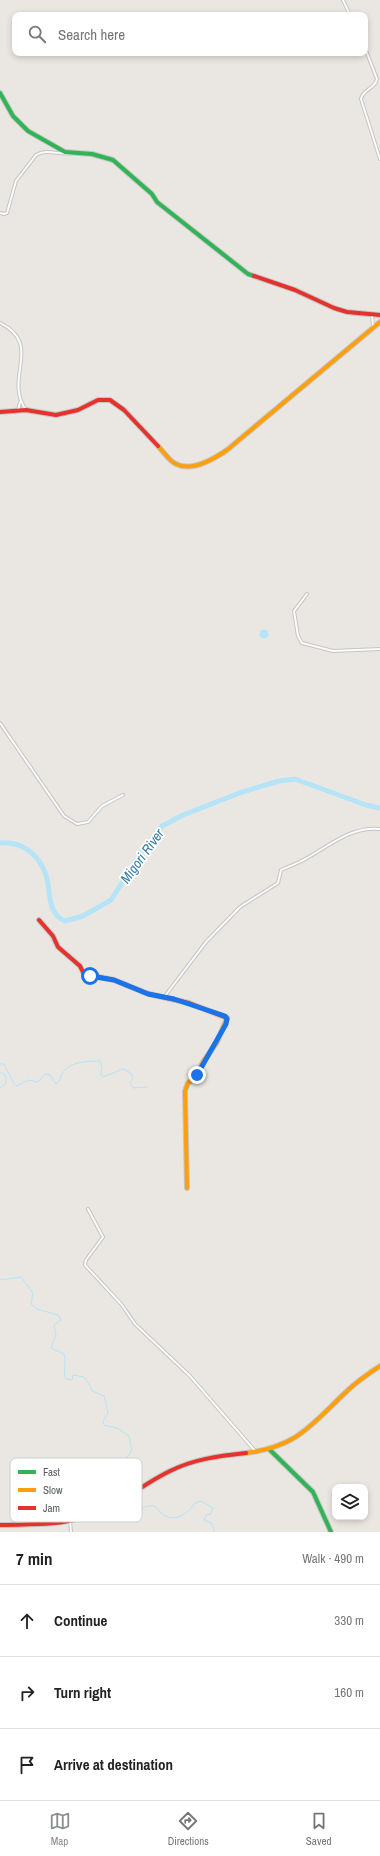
<!DOCTYPE html>
<meta charset="utf-8">
<style>
:root{--surface:#fff;--page:#f6f6f6;--text:#222;--muted:#767676;--line:#e0e0e0;--accent:#8c8f8f}
body{margin:0;font-family:"Archivo Narrow",sans-serif;background:var(--page);color:var(--text)}
.controls{position:absolute;right:12px;bottom:12px;display:grid;overflow:hidden;border-radius:8px;box-shadow:0 2px 6px #0003}
.controls button{width:36px;height:36px;display:grid;place-items:center;padding:0;border:0;border-bottom:1px solid var(--line);background:var(--surface);color:var(--text);font:20px sans-serif}
.stop{position:absolute;width:12px;height:12px;margin:-9px;border:3px solid #1a73e8;border-radius:50%;background:#fff}
.stop.end{background:#1a73e8;border-color:#fff;box-shadow:0 1px 4px #0008}
.list{margin:0;padding:0;list-style:none}
h2{display:flex;justify-content:space-between;align-items:center;height:52px;margin:0;padding:0 16px;font-size:17px}
h2 small{font-size:13px;font-weight:400;color:var(--muted)}
.list li{display:grid;grid-template-columns:26px 1fr auto;gap:12px;align-items:center;box-sizing:border-box;height:72px;padding:0 16px;border-top:1px solid var(--line)}
.list b{display:block;font-size:15px;white-space:nowrap}
.list em{font-size:13px;font-style:normal;color:var(--muted)}
.icon{flex:none;width:22px;height:22px;fill:none;stroke:currentColor;stroke-width:2;stroke-linecap:round;stroke-linejoin:round}
.map{position:relative;flex:none;width:380px;height:1532px;overflow:hidden}
.search{position:absolute;background:var(--surface);box-shadow:0 2px 6px #0003;left:12px;right:12px;top:12px;height:44px;display:flex;align-items:center;gap:10px;box-sizing:border-box;padding:0 14px;border-radius:8px;color:var(--muted);font-size:15px}
.sheet{height:268px;background:var(--surface)}
nav{display:flex;justify-content:space-around;align-items:center;box-sizing:border-box;height:56px;border-top:1px solid var(--line);background:var(--surface);font-size:11px;color:var(--muted)}
nav a{display:grid;justify-items:center;gap:2px}
nav .on{color:var(--accent)}
.map>svg:first-child{display:block}
.water{fill:#b5e4f7}
.lines{fill:none;stroke-linecap:round;stroke-linejoin:round}
.stream{stroke:#b5e4f7;stroke-width:1}
.river{stroke:#b5e4f7;stroke-width:5}
.street-casing{stroke:#c5c5c4;stroke-width:4}
.fast-casing{stroke:#c6c6c6;stroke-width:6}
.slow-casing{stroke:#c6c6c6;stroke-width:6}
.jam-casing{stroke:#c6c6c6;stroke-width:6}
.street{stroke:#fcfbfb;stroke-width:2}
.fast{stroke:#30b455;stroke-width:4}
.slow{stroke:#ff9f0a;stroke-width:4}
.jam{stroke:#e5322d;stroke-width:4}
.route{stroke:#1a73e8;stroke-width:5}
.labels{text-anchor:middle;stroke-width:3.5;stroke-linejoin:round;paint-order:stroke}
.water-label{font-size:14px;font-style:italic;fill:#337ba3;stroke:#fff}
.key{fill:#fff;stroke:#cdcfd0;stroke-width:1}
.key-label{font-size:11px;fill:#595f62}
</style>
<div class="map">
<svg width="380" height="1532" viewBox="0 0 380 1532">
<rect width="100%" height="100%" fill="#eae7e3"/>
<!-- water -->
<circle class="water" cx="264" cy="634" r="4.5"/>
<g class="lines">
<!-- stream -->
<g class="stream">
<path d="M0,1064H4L13,1082L17,1086L28,1080L38,1082L45,1074L50,1075L56,1084L60,1080C63,1062 85,1061 100,1061L102,1067L101,1075L103,1077L123,1069L131,1073L133,1078L130,1083L133,1088L147,1087"/>
<path d="M0,1073H3L6,1077V1083L0,1088"/>
<path d="M0,1280L21,1277L33,1293L31,1304L37,1309L58,1315L61,1320L54,1325L56,1335L51,1348L64,1354C67,1363 62,1372 66,1379L72,1380L73,1375L84,1377L91,1387L92,1391L104,1396L108,1413L103,1421L104,1425L117,1428L129,1436L132,1450L126,1459L127,1462L118,1464V1469L122,1474L120,1483L127,1495"/>
<path d="M127,1498L132,1507L137,1510C141,1509 147,1505 152,1506C157,1506 158,1510 161,1513C174,1524 188,1514 195,1503L201,1501L213,1508L210,1515L207,1514L204,1520L211,1523L215,1532"/>
</g>
<!-- river -->
<path class="river" d="M0,843C21,841 37,853 45,872C52,889 45,912 65,921L83,916L111,900L143,850L162,826L183,815L242,792L279,781L295,779L366,805L380,808"/>
<!-- street casing -->
<g class="street-casing">
<g id="street">
<path d="M343,0L350,15"/>
<path d="M365,48L377,79C375,89 363,89 361,99L380,159"/>
<path d="M0,213L4,214L7,213L16,181L36,155C47,148 61,156 73,153"/>
<path d="M372,315L373,327"/>
<path d="M0,323C44,345 3,377 26,410"/>
<path d="M18,410L20,402"/>
<path d="M307,594L294,611L298,636L302,643L333,651L380,649"/>
<path d="M0,723L64,816L77,824L88,822L102,806L123,795"/>
<path d="M165,996L206,942L240,907L278,883L281,870C290,866 299,863 307,858C330,845 352,826 380,829"/>
<path d="M88,1209L103,1237L86,1260L85,1265L122,1305L135,1324L190,1376L256,1452"/>
<path d="M70,1521L71,1532"/>
</g>
</g>
<!-- fast casing -->
<g class="fast-casing">
<g id="fast">
<path d="M0,93L13,116L28,131L65,152L92,154L113,160L152,194L157,202L248,274L254,276"/>
<path d="M270,1450L313,1492L331,1532"/>
</g>
</g>
<!-- slow casing -->
<g class="slow-casing">
<g id="slow">
<path d="M158,446C163,451 169,461 176,464C192,472 214,459 227,450L380,322"/>
<path d="M187,1188L185,1091L188,1083L195,1078L203,1062L217,1042L227,1018"/>
<path d="M246,1453C297,1447 311,1425 346,1392C356,1382 368,1374 380,1366"/>
</g>
</g>
<!-- jam casing -->
<g class="jam-casing">
<g id="jam">
<path d="M254,276L295,290L334,308L347,312L380,315"/>
<path d="M0,412L26,410L56,415L78,410L98,400H110L124,410L158,446"/>
<path d="M39,920L53,936L58,947L80,966L84,974L114,980L149,994L189,1003L227,1018"/>
<path d="M0,1525C28,1524 57,1526 84,1517C116,1508 141,1485 170,1471C194,1459 219,1456 246,1453"/>
</g>
</g>
<!-- street -->
<use href="#street" class="street"/>
<!-- fast -->
<use href="#fast" class="fast"/>
<!-- slow -->
<use href="#slow" class="slow"/>
<!-- jam -->
<use href="#jam" class="jam"/>
</g>
<g class="lines">
<!-- route -->
<path class="route" d="M90,976L114,980L148,994L174,999L225,1016L227,1019L226,1024L197,1075"/>
</g>
<g class="labels">
<!-- water labels -->
<g class="water-label">
<text transform="translate(142 856) rotate(-54)" y="5">Migori River</text>
</g>
</g>
<!-- legend -->
<rect x="10" y="1458" width="132" height="64" rx="6" class="key"/>
<rect x="18" y="1470" width="18" height="4" fill="#30b455"/>
<rect x="18" y="1488" width="18" height="4" fill="#ff9f0a"/>
<rect x="18" y="1506" width="18" height="4" fill="#e5322d"/>
<g class="key-label">
<text x="43" y="1476">Fast</text>
<text x="43" y="1494">Slow</text>
<text x="43" y="1512">Jam</text>
</g>
</svg>
<div class="controls">
<button><svg class="icon" aria-label="layers" viewBox="0 0 24 24"><path d="M12 4l9 5-9 5-9-5zM3 14l9 5 9-5"/></svg></button>
</div>
<div class="stop" style="left:90px;top:976px"></div>
<div class="stop end" style="left:197px;top:1075px"></div>
<div class="search"><svg class="icon" aria-label="search" viewBox="0 0 24 24"><circle cx="10" cy="10" r="6"/><path d="M15 15l6 6"/></svg>Search here</div>
</div>
<section class="sheet">
<h2>7 min<small>Walk · 490 m</small></h2>
<ul class="list">
<li><svg class="icon" aria-label="ahead" viewBox="0 0 24 24"><path d="M12 20V5M6 11l6-6 6 6"/></svg><div><b>Continue</b></div><em>330 m</em></li>
<li><svg class="icon" aria-label="right" viewBox="0 0 24 24"><path d="M7 20v-9h11M14 6l5 5-5 5"/></svg><div><b>Turn right</b></div><em>160 m</em></li>
<li><svg class="icon" aria-label="arrive" viewBox="0 0 24 24"><path d="M6 21V4h12l-3 4 3 4H6"/></svg><div><b>Arrive at destination</b></div></li>
</ul>
</section>
<nav>
<a class="on"><svg class="icon" aria-label="map" viewBox="0 0 24 24"><path d="M3 6l6-2 6 2 6-2v14l-6 2-6-2-6 2zM9 4v14M15 6v14"/></svg>Map</a>
<a><svg class="icon" aria-label="directions" viewBox="0 0 24 24"><path d="M12 3l9 9-9 9-9-9zM9 14v-3h6M13 9l2 2-2 2"/></svg>Directions</a>
<a><svg class="icon" aria-label="saved" viewBox="0 0 24 24"><path d="M7 4h10v16l-5-4-5 4z"/></svg>Saved</a>
</nav>
